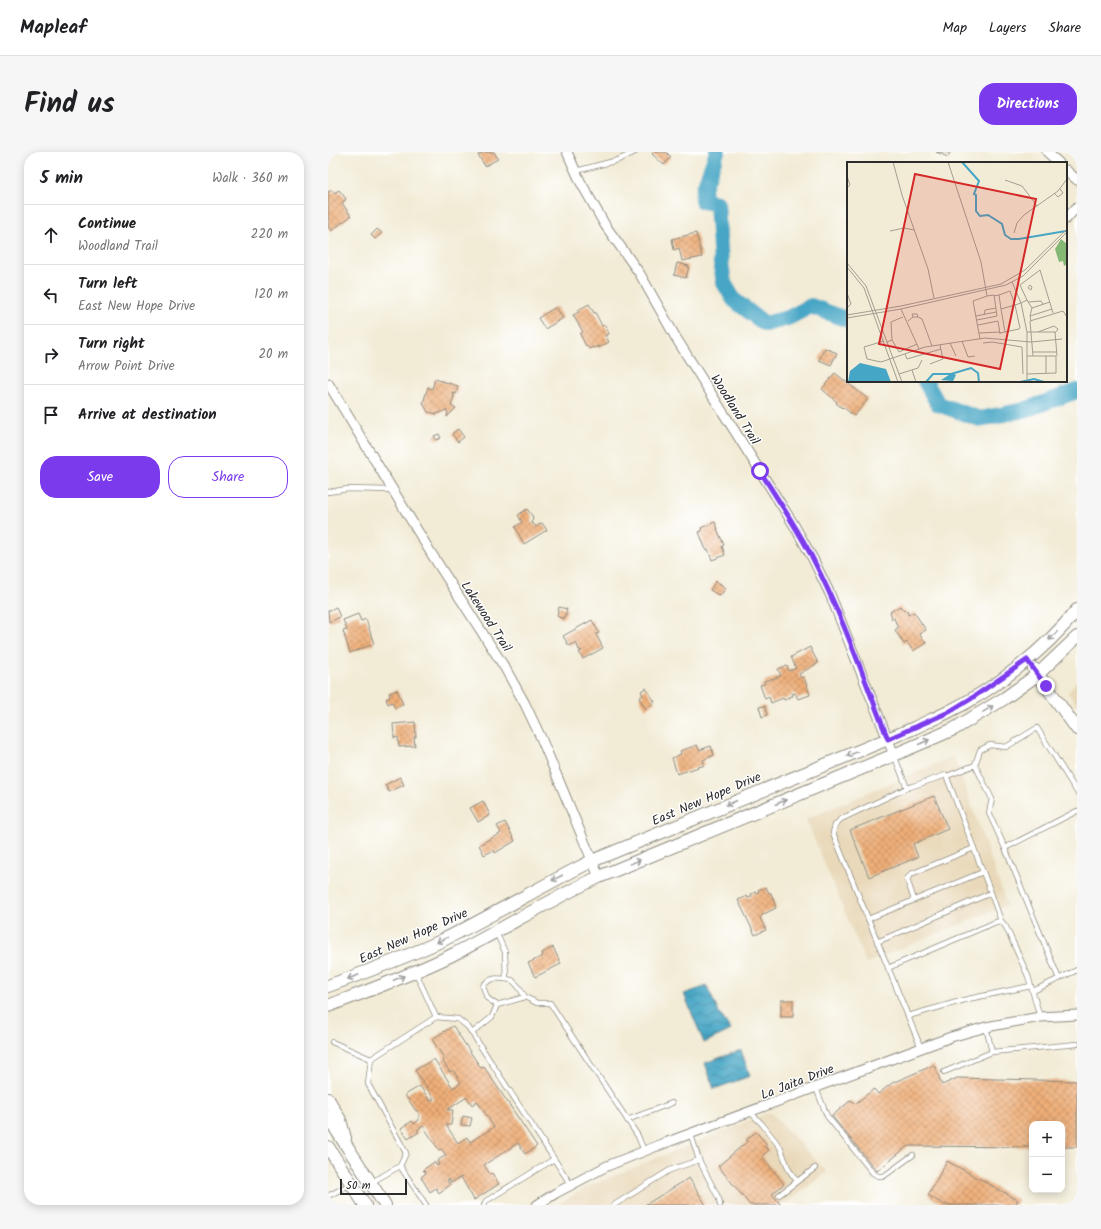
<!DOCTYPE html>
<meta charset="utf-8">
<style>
:root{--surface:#fff;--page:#f6f6f6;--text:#202124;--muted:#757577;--line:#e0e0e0;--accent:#7c3aed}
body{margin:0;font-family:Kalam,sans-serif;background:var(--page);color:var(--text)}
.controls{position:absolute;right:12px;bottom:12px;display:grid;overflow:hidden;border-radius:8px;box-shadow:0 2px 10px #0003}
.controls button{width:36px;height:36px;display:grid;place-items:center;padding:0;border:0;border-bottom:1px solid var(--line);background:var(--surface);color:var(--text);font:20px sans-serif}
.scale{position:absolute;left:12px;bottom:10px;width:67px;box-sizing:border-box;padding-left:4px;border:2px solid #2b2b2b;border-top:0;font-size:11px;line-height:14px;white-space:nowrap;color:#2b2b2b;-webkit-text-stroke:3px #fff;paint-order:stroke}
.stop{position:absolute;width:12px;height:12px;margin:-9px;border:3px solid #7c3aed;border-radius:50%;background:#fff}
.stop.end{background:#7c3aed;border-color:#fff;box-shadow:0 1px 4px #0008}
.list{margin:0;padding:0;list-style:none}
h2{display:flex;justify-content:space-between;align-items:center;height:52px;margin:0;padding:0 16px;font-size:17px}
h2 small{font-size:13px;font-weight:400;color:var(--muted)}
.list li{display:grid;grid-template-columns:26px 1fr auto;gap:12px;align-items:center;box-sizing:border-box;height:60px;padding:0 16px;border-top:1px solid var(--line)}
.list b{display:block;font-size:15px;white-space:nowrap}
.list p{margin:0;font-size:13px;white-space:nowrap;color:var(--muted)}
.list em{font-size:13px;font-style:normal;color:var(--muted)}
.actions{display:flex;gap:8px;padding:12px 16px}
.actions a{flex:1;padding:9px 0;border:1px solid var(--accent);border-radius:16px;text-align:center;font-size:14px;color:var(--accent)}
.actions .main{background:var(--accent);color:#fff}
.icon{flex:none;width:22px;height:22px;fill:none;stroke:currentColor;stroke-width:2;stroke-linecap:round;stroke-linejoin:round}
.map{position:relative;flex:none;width:749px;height:1053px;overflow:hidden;border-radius:16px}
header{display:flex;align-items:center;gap:24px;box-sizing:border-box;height:56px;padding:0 20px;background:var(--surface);border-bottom:1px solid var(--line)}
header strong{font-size:19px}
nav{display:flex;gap:22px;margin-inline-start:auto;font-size:14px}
.intro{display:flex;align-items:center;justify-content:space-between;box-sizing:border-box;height:96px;padding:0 24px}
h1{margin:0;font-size:28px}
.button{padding:10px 18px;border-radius:16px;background:var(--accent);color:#fff;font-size:14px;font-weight:700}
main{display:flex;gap:24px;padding:0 24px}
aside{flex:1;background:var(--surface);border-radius:16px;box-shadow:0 2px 10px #0003}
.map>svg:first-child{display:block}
.built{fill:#e9d9ba}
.water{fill:url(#water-waves);stroke:#386878}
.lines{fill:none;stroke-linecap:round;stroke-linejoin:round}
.river{stroke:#46a6c5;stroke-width:16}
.building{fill:url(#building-cross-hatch);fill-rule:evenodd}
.lane-casing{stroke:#8e8b80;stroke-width:6}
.street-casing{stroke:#8e8b80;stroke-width:11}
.secondary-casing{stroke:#8e8b80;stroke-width:14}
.lane{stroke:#fff;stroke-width:4.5}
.street{stroke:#fff;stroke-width:9}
.secondary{stroke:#fff;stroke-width:12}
.oneway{stroke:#a0a0a0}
.route{stroke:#7c3aed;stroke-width:5}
.labels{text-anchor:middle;stroke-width:3;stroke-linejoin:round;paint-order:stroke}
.street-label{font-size:13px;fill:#2b2b2b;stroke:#fff}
.inset-river{fill:none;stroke:#46a6c5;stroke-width:2}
.inset-road{fill:none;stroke:#a29e91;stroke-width:1}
.view{fill:#d62828;fill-opacity:0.15;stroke:#d62828;stroke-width:2}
.inset-edge{fill:none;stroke:#2b2b2b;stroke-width:2}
</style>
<header>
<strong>Mapleaf</strong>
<nav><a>Map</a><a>Layers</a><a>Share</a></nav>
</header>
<div class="intro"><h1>Find us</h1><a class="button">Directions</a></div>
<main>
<aside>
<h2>5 min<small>Walk · 360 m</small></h2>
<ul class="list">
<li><svg class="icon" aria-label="ahead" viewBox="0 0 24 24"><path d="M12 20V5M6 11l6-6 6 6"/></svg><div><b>Continue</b><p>Woodland Trail</p></div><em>220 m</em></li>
<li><svg class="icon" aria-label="left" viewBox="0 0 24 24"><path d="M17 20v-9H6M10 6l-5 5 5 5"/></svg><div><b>Turn left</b><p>East New Hope Drive</p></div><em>120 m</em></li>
<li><svg class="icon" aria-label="right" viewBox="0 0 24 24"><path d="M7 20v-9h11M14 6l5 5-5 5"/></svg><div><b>Turn right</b><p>Arrow Point Drive</p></div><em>20 m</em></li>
<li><svg class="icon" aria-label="arrive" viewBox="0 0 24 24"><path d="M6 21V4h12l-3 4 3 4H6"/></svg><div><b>Arrive at destination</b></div></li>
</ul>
<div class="actions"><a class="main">Save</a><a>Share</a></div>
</aside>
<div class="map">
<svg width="749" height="1053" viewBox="0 0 749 1053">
<defs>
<pattern id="water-waves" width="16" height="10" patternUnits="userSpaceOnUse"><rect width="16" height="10" fill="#46a6c5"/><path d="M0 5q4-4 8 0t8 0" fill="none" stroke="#3b87a0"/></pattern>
<pattern id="building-cross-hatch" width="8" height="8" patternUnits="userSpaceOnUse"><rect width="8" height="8" fill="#efaf78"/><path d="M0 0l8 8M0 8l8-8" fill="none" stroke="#c28f63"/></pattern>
</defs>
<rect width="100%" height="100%" fill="#fff"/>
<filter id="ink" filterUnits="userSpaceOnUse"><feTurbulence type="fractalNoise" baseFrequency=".025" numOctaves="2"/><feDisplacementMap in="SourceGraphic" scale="8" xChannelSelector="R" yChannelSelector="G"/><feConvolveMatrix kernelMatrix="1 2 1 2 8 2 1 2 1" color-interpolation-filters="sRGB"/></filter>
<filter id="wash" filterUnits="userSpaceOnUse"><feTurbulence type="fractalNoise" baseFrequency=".012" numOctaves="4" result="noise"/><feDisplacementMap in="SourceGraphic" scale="16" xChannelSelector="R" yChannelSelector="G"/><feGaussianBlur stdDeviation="0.9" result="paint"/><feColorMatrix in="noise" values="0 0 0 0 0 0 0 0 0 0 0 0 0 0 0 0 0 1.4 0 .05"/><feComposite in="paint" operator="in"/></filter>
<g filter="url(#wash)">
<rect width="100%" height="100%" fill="#f2ebd5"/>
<!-- built -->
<g class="built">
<path d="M749,529V555L740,540Z"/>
<path d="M626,604L679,753L538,811L478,667Z"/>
<path d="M442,960L499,1020L456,1053H230L256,1036Z"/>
</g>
<!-- water -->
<g class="water">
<path d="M379,834L390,859L403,878L376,891L356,842Z"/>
<path d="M413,898L422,924L386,937L377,911Z"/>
</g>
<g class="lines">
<!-- river -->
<g class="river">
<path d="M389,0L376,36L374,49L389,51L393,111L396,131L406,148L437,172L460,166L483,154L520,168"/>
<path d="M597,229L610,252L652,267L696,258L749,239"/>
</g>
</g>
<g id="blocks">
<!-- building -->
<g class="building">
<path d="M156,0H166L170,7L157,14L150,3Z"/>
<path d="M326,0H338L343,5L336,13L324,2Z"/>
<path d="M608,0H622L620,5Z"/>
<path d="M4,38L6,41L11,38L15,43L18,47L14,51L23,64L3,79L0,75V68L1,67L0,65V40Z"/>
<path d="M49,77L54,81L47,87L43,83Z"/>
<path d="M368,81L374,105L354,109L351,96L346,98L344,87Z"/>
<path d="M349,111L361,114L358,126L346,123Z"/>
<path d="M261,152L266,161L267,160L274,174L277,173L281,182L277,183L281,190L270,196V194L266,196L265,195L261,197L259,193L258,194L252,182L255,180L245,163L251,160L250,158Z"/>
<path d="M228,155L235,166L217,177L210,166Z"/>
<path d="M497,196L509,201L503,213L491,208Z"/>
<path d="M507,221L540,247L526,264L515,255L514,256L508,251L509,250L494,237Z"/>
<path d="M107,227L130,234L128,242L125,241L126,244L123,254L128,256L119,265L120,260L118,258L109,262L100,260L95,251L100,235L104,237Z"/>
<path d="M130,277L136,285L130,290L124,282Z"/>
<path d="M111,282L113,286L108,288L106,284Z"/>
<path d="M199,357L205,365L204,366L205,368L203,370L204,372L205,371L208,375L214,371L219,378L196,392L187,375L194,370L190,363Z"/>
<path d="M387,370L390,377H389L396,393L394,394L397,403L384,408L380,397L378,398L371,380L374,379L373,376Z"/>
<path d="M388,429L398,436L392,444L382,438Z"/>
<path d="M572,454L575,458L576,457L579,459L580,463L586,460L598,478L591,482L598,491L585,499L579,490L576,492L567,478L570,476L566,466L564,467L563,466L564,465L562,460Z"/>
<path d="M8,455L12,465L1,470L0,459Z"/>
<path d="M231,455L239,457L236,467L229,464Z"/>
<path d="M30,462L33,469L38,467L46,492L22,501L15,479L19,478L15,468Z"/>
<path d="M264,468L271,481L268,482L275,496L255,507L251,500L254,499L253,498H251L248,490L241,494L235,484Z"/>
<path d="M482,495L490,511L471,522L473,526L476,525L482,543L470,547L467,541L464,542L465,544L460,545L461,546L456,548L455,546L443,551L441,545L437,547L432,533L437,532L436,529L453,524L450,517L455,515L459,514L461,519L468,516L463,505Z"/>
<path d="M318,536L327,550L318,557L311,546L315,543L313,539Z"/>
<path d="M69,538L75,552L67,556L64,550L60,552L58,547L62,545L61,541Z"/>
<path d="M437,554L439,563L434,565L431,555Z"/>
<path d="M87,570L88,585H86L87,594L71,595L70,585L66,586L65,572Z"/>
<path d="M369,593L371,598L383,594L386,603L375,608L377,613L349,622L344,606L353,602L352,599Z"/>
<path d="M72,625L76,633L61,640L57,633Z"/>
<path d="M606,644L620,677L585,692L590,705L541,725L522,678Z"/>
<path d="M155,649L162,663L150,670L142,656Z"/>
<path d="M177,670L187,689L167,701L166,698L156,703L151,693L173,681L169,674Z"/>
<path d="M438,735L441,741H443L448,756L434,763L432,766L438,778L427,783L410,748L419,744L420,746L424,744L423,742L428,740V741L431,740L430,738Z"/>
<path d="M225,795L233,812L207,825L200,811L215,804L214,801Z"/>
<rect x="453" y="848" width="12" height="17"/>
<path d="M125,874L153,916L156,915L209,994L197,1002L190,991L156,1013L162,1022L164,1021L171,1032L146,1048L133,1025L123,1031L121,1027L119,1028L122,1033L111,1041L108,1036L102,1040L93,1025L98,1021L95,1018L106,1010L109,1014L111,1013L109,1009L118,1003L113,997L111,998L95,974L89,978L91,980L80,987L73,976L84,969L86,972L91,968L90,966L92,964L89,958L88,959L77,943L92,934L102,949L106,947L87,918L106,907L125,936L133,931L125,918L122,920L114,908L116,906L104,887ZM139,945L144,953L149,949L166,975L142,990L139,985L130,991L118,973H123L125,958H119Z"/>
<path d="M606,913L614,933L629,926L749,929V995H734V972H704V995L580,994L549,1019L504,964L523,948L527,952L546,937L550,942L564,931Z"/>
<path d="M135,964L144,966L142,974L133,973Z"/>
<path d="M428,980L439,992L437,994L441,998L434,1004L456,1032L444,1042L453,1053H422L390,1014L420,989L418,988Z"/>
<path d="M619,1009L690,1048L687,1053H616L600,1043Z"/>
<path d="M361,1026L378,1053H317Z"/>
</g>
</g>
</g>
<g filter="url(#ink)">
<use href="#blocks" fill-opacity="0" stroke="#8e8b80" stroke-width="1"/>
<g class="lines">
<!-- lane casing -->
<g class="lane-casing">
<g id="lane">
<path d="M248,19L290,8L307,0"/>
<path d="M0,340L20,337L64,338"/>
<path d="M566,603L579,636L513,667L507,673L505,681L593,896"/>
<path d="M647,613L652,598L662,593L678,595L709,576L749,640"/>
<path d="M619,624L647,613L664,647L661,661L677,696"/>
<path d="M663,741L673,769"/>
<path d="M586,748L579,727L583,722L646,696"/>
<path d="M540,767L655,720"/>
<path d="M168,780L177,800L178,827"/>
<path d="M549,790L663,741L618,623L579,636"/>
<path d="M560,816L668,770L673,769L678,775L700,824L712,865"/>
<path d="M88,821L108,865L130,867L140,875L243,1033"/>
<path d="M731,827L677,696L749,659"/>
<path d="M705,839L749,818"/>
<path d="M197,845L209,851H222L310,984L316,999"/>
<path d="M580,864L640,847L703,834"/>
<path d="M658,875L664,900"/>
<path d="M144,881L164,865L169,853L159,846L155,834C163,824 172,826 184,828L191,835L197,845L169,853"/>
<path d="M4,890L43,907"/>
<path d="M616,920L664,900L749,892"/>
<path d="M488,936L499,964L545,1021L550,1024H556L585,1003"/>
<path d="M422,960L434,972L452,995L461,1018L469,1029"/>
<path d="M299,968L344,951"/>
<path d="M363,983L371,1008L391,1047L392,1053"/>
<path d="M72,1014L78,1001L40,932L43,907L108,865"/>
<path d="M44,1030L72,1014L98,1053"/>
<path d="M451,1043L487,1016"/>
<path d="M0,1044L23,1032"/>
<path d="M156,1053L158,1049L226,1007"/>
<path d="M286,1053L342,1018L371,1008"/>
</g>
</g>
<!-- street casing -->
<g class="street-casing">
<g id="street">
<path d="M239,0L252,29L277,73L312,122L348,186L466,373L485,407L502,442L566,603"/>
<path d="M719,0L731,11"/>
<path d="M738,18L749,28"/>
<path d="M738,67L749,55"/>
<path d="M0,231L103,401L177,516L197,552L214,588L271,725"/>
<path d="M209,1053L228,1041L279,1014L329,994L623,885L658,875L712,865L749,863"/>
</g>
</g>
<!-- secondary casing -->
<g class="secondary-casing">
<g id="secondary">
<path d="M706,517L749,577"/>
<path d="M0,834C38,820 76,806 113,789C164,764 213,734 264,709L584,577C596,571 608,566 620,560C667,537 716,499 749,458"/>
<path d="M0,854C42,838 86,822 126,802C175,777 221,748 271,725L566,603L626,577L677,546L709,523L749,485"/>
<path d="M0,947L12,968L17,986"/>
<path d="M0,965L57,1053"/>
<path d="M0,995L37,1053"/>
</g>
</g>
<!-- lane -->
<use href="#lane" class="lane"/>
<!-- street -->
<use href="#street" class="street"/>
<!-- secondary -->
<use href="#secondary" class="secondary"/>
</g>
<!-- one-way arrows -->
<defs><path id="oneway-shaft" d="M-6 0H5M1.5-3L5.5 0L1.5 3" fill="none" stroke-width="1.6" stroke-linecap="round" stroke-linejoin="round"/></defs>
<g class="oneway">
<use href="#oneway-shaft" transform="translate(725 484) rotate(135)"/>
<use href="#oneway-shaft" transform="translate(660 557) rotate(-31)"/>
<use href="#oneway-shaft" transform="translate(596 590) rotate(-24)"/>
<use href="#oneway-shaft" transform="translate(524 602) rotate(158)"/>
<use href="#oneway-shaft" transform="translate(453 650) rotate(-23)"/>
<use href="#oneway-shaft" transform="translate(403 651) rotate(157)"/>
<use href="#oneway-shaft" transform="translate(307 710) rotate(-22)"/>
<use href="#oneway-shaft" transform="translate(229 726) rotate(152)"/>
<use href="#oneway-shaft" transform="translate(114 788) rotate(154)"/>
<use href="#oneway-shaft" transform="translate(25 825) rotate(160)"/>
<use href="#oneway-shaft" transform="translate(71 826) rotate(-22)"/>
</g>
</g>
<g class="lines" filter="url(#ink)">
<!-- route -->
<path class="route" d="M432,319C450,348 470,377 485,407C515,465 536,527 560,587L621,560L644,546L699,508L718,534"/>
</g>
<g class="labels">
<!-- street labels -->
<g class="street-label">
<text transform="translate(408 257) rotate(58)" y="5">Woodland Trail</text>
<text transform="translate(159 464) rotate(57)" y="5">Lakewood Trail</text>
<text transform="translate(378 646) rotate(-23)" y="5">East New Hope Drive</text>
<text transform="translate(85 783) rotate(-24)" y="5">East New Hope Drive</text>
<text transform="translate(469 929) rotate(-21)" y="5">La Jaita Drive</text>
</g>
</g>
<!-- overview -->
<g transform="translate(519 10)">
<rect width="220" height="220" fill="#f2ebd5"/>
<path d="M214,77L220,82V102L217,104L216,99L212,100L208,87Z" fill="#83b975"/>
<path d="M13,201L39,207L44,220H1L3,209ZM105,211L109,213L106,219L94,218Z" fill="#46a6c5"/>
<path class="inset-river" d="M115,0L132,19L127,32L129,33V49L133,54L141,53L155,62L158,73L164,77H172L219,69M79,220L86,212H104L124,206L131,211L132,220M173,220L187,217L197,220"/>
<path class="inset-road" d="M46,0L55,33L81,107L87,136M101,0L134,100L140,134L126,139L133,177M0,14L3,23L0,26M158,18L175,24L190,44M207,31L211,35L216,31L213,27M43,69L57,66L67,68M167,71L170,61L177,53L211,29L220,17M0,101L19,124L55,220M0,105L17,126L51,220M165,120L174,141L180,170V220M183,123L185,125L184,128L181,126ZM0,131L4,142L1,145M152,133L163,129L168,143L174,141M147,134L152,133L154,147M180,138L185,146L183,154M181,140L194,139L196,142M174,141L180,138L173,123L193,108L206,151M185,146L203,140M54,147L72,187M0,153L54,144L154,122L178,108L220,67M137,153L138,148L149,146M129,154L149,150M71,155L75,157L85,184M0,156L54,147L159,123L176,114L220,70M130,158L150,154L147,133L140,134M61,159L66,155L65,152H70L71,155H66M184,159L183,154L205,147M131,163L151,159L153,172M180,170H208L210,194M191,170L207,164L211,167L208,171M132,171L153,170M153,171L158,170L172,167L173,166L168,143L154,147L158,170M45,178L44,160L56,155M37,179L17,185L20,197L34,200L78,185L138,176L184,180L215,177M115,179L121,195L128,194M40,180L45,178L52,190L70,182M103,181L109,194M136,181L145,180L175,185L176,212M186,190H210M58,192L60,197L94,187M180,194H209V211L180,212M186,194L183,159L216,149L220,155M199,194V211M83,202L96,197L93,183M65,208L69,220M52,212L71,206L75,198"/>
<path class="view" d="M68,12L189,37L153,207L32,182Z"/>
<rect width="220" height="220" class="inset-edge"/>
</g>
</svg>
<div class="controls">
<button>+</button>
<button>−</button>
</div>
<div class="scale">50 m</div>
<div class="stop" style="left:432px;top:319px"></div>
<div class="stop end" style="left:718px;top:534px"></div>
</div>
</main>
